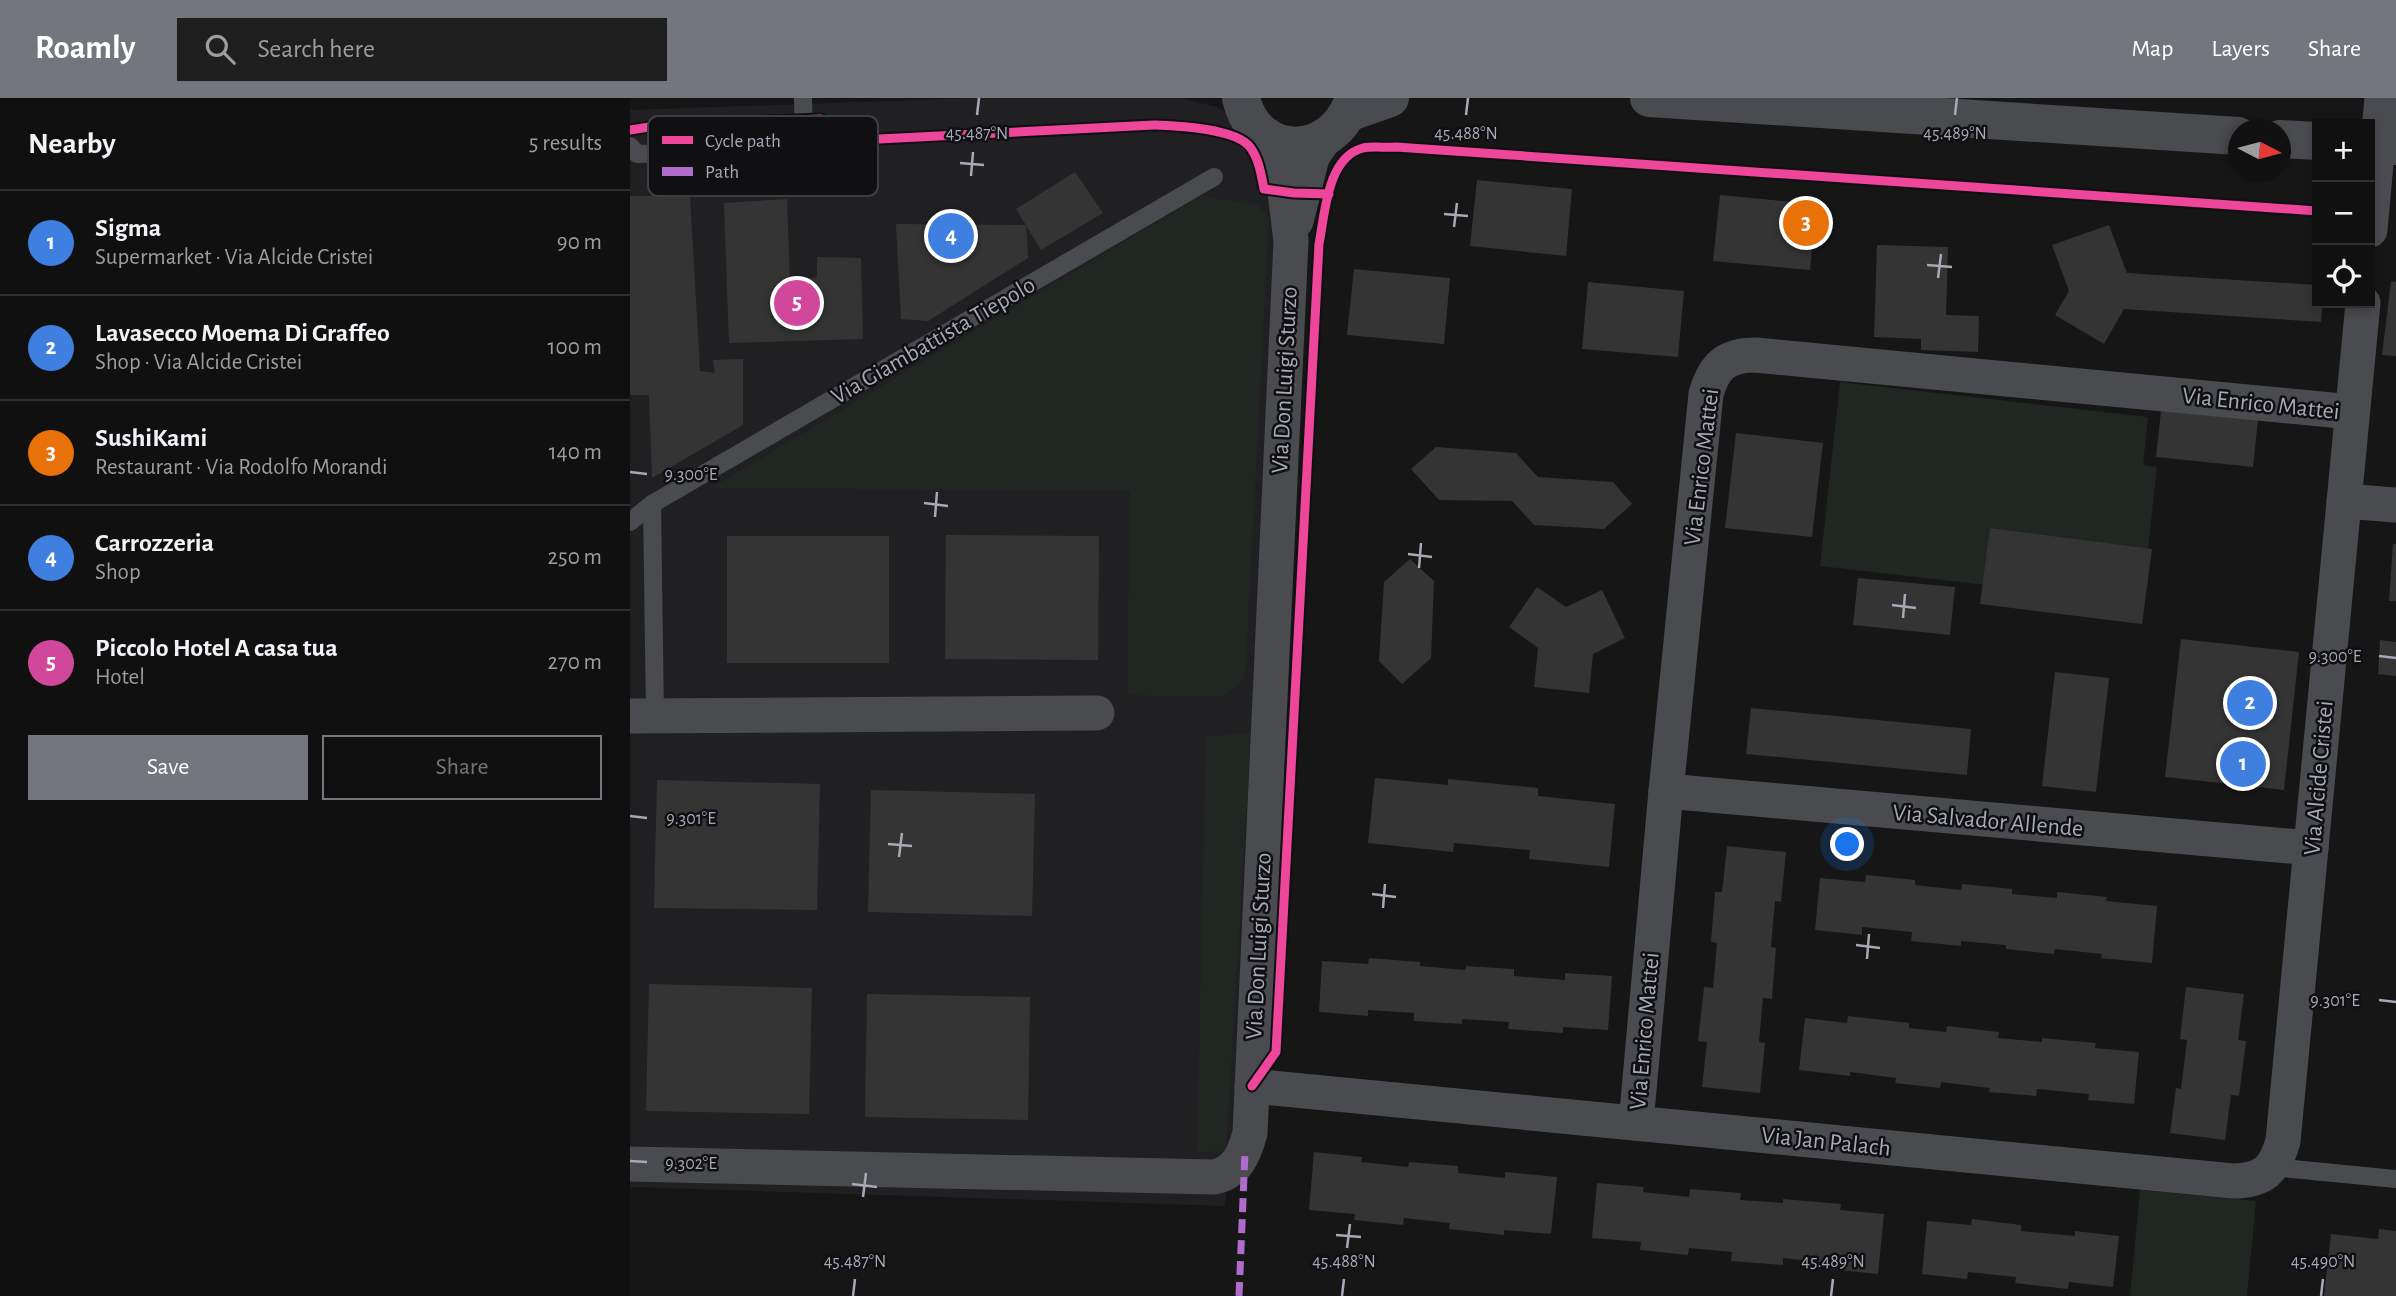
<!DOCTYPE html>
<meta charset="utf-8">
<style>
:root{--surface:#101010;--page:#1e1e1e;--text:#f1f3f6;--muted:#9c9d9f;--line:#303030;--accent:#74767e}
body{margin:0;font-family:"Alegreya Sans",sans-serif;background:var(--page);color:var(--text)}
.controls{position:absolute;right:21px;top:21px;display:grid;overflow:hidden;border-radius:0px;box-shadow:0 4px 10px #0003}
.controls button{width:63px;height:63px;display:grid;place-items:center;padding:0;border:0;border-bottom:2px solid var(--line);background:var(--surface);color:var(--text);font:35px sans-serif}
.compass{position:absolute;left:1598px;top:21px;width:63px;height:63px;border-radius:50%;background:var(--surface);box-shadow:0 4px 10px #0003;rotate:96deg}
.you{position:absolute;left:1218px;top:747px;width:24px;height:24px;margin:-18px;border:5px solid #fff;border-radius:50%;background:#1a73e8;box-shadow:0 0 0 10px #1a73e833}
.badge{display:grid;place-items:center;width:46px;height:46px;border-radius:50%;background:var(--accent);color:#fff;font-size:23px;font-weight:700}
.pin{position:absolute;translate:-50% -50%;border:4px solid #fff;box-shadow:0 2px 7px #0006}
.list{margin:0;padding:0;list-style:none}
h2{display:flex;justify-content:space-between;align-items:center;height:91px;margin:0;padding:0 28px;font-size:30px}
h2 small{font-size:23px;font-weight:400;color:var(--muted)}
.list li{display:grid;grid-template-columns:46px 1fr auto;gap:21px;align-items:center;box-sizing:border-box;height:105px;padding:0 28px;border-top:2px solid var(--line)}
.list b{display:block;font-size:26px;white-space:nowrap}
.list p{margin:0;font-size:23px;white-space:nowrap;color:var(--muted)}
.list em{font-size:23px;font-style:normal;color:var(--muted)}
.actions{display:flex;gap:14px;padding:21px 28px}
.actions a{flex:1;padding:16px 0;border:2px solid var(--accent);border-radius:0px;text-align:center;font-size:24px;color:var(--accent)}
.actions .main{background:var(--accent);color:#fff}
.icon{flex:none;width:38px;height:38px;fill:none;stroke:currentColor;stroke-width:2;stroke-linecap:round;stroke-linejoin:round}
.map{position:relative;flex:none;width:1766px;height:1198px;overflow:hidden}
header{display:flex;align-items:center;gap:42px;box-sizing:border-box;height:98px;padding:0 35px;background:var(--accent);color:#fff}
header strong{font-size:33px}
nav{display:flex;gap:38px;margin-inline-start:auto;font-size:24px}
.search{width:490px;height:63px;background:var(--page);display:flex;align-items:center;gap:18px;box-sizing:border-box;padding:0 24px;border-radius:0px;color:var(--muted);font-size:26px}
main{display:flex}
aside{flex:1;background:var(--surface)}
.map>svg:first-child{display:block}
.built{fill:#202022}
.green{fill:#202621}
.building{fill:#343435}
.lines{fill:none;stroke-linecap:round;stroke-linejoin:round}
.service{stroke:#4a4b4e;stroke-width:18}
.minor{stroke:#4a4b4e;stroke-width:35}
.tertiary{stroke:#4a4b4e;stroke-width:38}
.quiet{stroke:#b06ccc;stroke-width:7;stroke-dasharray:14 7;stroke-linecap:butt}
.cycleway-casing{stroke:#101012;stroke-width:13}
.cycleway{stroke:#ed469a;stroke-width:9}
.ticks{fill:none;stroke:#a7a9b6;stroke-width:2.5}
.labels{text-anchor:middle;stroke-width:5;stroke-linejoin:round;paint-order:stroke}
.street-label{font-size:24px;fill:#a7a9b6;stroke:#101012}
.key{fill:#101012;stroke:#3d3e43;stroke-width:2}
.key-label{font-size:19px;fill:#a7a9b6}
.ticks-label{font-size:18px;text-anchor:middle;fill:#a7a9b6;stroke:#101012;stroke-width:5;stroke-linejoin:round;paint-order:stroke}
</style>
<header>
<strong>Roamly</strong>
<div class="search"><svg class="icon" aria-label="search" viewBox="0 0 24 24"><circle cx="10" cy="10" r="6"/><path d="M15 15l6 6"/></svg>Search here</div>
<nav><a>Map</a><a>Layers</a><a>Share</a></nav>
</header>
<main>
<aside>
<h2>Nearby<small>5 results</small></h2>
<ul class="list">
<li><span class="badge" style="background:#3f7fe0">1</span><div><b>Sigma</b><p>Supermarket · Via Alcide Cristei</p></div><em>90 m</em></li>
<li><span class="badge" style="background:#3f7fe0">2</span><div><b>Lavasecco Moema Di Graffeo</b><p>Shop · Via Alcide Cristei</p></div><em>100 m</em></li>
<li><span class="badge" style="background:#e8710a">3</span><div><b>SushiKami</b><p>Restaurant · Via Rodolfo Morandi</p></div><em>140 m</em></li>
<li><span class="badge" style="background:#3f7fe0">4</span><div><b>Carrozzeria</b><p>Shop</p></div><em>250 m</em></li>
<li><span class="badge" style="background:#d1479c">5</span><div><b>Piccolo Hotel A casa tua</b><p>Hotel</p></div><em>270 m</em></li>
</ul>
<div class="actions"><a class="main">Save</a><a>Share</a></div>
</aside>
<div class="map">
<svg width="1766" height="1198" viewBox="0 0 1766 1198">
<rect width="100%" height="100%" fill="#161616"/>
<!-- built -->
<path class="built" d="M343,0H550L587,9L615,26L647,73L614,990L598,1061L595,1108L0,1089V12Z"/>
<!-- green -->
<g class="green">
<path d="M571,98L628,107L639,120L615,579L603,592L590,599L497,597L500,393L81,390Z"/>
<path d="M1210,284L1518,319L1513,367L1527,369L1512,505L1190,468Z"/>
<path d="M621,635L596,1053L567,1054L576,638Z"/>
<path d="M1510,1092L1626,1103L1617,1198H1500Z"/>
</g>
<!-- building -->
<g class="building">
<path d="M445,74L473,115L411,152L386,111Z"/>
<path d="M847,82L942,91L936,158L840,148Z"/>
<path d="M1090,97L1186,106L1180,172L1083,163Z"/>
<path d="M0,98H60L70,273L85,275L83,262L113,261V327L22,380L19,297H0Z"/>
<path d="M157,101L160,182L187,179V159L231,160L233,241L99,245L94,105Z"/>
<path d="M266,126L396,127L398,160L298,223L271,221Z"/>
<path d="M1479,127L1497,175L1687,187V205H1693L1691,224L1494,211L1474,246L1425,217L1439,193L1422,147Z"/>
<path d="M1247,147L1318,149L1316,217L1349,218L1348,254L1291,252V241L1244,239Z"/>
<path d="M724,171L820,180L814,246L717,237Z"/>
<path d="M1761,183L1766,184V258L1752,257Z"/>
<path d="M958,184L1054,193L1048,259L952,251Z"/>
<path d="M1531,313L1628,322L1623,369L1526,359Z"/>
<path d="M1106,335L1193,345L1182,439L1095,430Z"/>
<path d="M806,349L886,355L908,379L983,384L1002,406L974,431L904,427L882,403L809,402L781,371Z"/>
<path d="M1360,430L1522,451L1512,526L1350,506Z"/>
<path d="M316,437L469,438L468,562L315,561Z"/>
<rect x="97" y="438" width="162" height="127"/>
<path d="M1763,446H1766V503H1759Z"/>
<path d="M780,461L804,483L801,560L772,586L749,563L754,484Z"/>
<path d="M1228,480L1325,489L1320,537L1223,527Z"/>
<path d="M907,489L936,509L972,492L995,540L963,556L959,595L904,589L908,550L879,529Z"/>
<path d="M1551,541L1669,554L1654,692L1535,679Z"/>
<path d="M1750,542L1766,544V578L1748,576Z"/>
<path d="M1425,574L1479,580L1466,694L1412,688Z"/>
<path d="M1121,610L1341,631L1337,677L1116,656Z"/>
<path d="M745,680L818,687V681L908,690V698L985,706L979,769L899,761L900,752L824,745L823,754L738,745Z"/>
<path d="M27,682L190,686L187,812L24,810Z"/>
<path d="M241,692L405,696L402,818L238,814Z"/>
<path d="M1097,748L1156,754L1151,804L1145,803L1141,849L1146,850L1142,901L1133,900L1129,944L1135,945L1130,995L1072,989L1077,944L1068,943L1074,889L1083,890L1087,845L1081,844L1085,794H1092Z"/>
<path d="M1236,777L1285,782V787L1331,792L1332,786L1382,791V796L1427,800V794L1477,799L1476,803L1527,808L1522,865L1471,860L1472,856L1425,851L1424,856L1376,851V847L1331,843V848L1281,843L1282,834L1232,829V837L1185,832L1190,780L1235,784Z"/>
<path d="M739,860L790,864V868L835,872L836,868L884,871V878L935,882V875L982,878L978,932L933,929V935L878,931L879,924L832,921V926L784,923V915L738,912V918L689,914L692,863L738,866Z"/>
<path d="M19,886L182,890L179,1016L16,1013Z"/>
<path d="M1556,889L1614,896L1608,942L1616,943L1609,998L1601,997L1595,1042L1540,1035L1546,990L1551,991L1557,942L1550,941Z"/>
<path d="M237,896L400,899L398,1022L235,1019Z"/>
<path d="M1218,918L1279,925V930L1316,934L1317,928L1369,934L1368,940L1412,944V940L1466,945L1465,950L1509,954L1504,1006L1458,1002L1459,996L1407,991L1406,998L1359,994L1360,990L1311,984L1310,990L1265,985L1266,980L1220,974V978L1169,972L1175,920L1217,925Z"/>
<path d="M684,1054L732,1059L731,1064L778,1069L779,1064L828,1068V1075L875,1080V1074L927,1079L921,1136L874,1132V1137L819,1131L820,1125L774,1120L773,1127L724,1122L725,1116L679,1112Z"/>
<path d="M967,1085L1014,1089L1013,1094L1059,1099L1060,1091L1111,1095L1110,1102L1153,1105V1101L1211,1106L1210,1112L1254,1116L1248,1176L1199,1171L1200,1165L1153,1160V1167L1101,1163L1102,1154L1059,1150L1058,1157L1010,1152L1011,1144L962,1140Z"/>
<path d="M1342,1121L1391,1127V1133L1445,1138V1133L1489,1138L1483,1189L1439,1184L1438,1191L1385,1185L1386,1179L1338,1174L1337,1181L1292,1176L1297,1123L1341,1127Z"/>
<path d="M1749,1131L1766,1133V1198H1694L1701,1136L1748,1141Z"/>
</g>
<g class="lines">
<!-- service -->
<g class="service">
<path d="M0,48L7,56L167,52L174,46L173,0"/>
<path d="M22,406L25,618"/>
<path d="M0,424L22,406L584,79"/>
<path d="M1642,1069L1766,1081"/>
</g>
<!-- minor -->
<g class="minor">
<path d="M666,123L682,59L694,41"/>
<path d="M1740,132L1752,0"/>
<path d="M1714,403L1766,407"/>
<path d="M0,618L467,615"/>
<path d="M1036,693L1681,750"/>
<path d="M622,988L1603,1083C1633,1083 1645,1072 1653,1043L1733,205"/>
<path d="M1006,1025L1036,693L1076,296C1084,268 1096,257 1126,257L1722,314"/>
<path d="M0,1066L584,1079C607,1074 614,1057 620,1035L661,143L652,70L640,40"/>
</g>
<!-- tertiary -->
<g class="tertiary">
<path d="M611,0C626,64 704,63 724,0"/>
<path d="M1019,0L1608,38"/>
<path d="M720,14L760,0"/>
<path d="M1650,41L1687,43"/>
<path d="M1740,47L1766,48"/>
</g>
<!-- quiet -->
<path class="quiet" d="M609,1198L615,1054"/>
<!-- cycleway casing -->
<g class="cycleway-casing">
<g id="cycleway">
<path d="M0,32L32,27L191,21C205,28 214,38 229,42L524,27C547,28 605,30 620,49C629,61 631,76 634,91L664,95L699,96"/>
<path d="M622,988L646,954L689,146C695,116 697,59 733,50C743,48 756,50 766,49L1687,113"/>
</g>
</g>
<!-- cycleway -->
<use href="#cycleway" class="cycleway"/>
</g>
<!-- ticks -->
<path class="ticks" d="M347,17L349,0M836,17L838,0M1325,17L1327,0M330,65L354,67M341,78L343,54M814,116L838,118M824,129L827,105M1297,167L1322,169M1308,180L1311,156M0,374L17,376M294,405L318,408M305,419L307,394M778,456L802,459M789,470L791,445M1262,507L1286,510M1273,520L1275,496M1749,558L1766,560M0,718L17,720M258,746L282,748M269,759L272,735M742,796L766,799M753,810L755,786M1226,847L1250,850M1237,861L1239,836M1749,902L1766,904M0,1063L17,1064M222,1086L247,1089M233,1099L236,1075M706,1137L731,1139M717,1150L720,1126M223,1198L225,1181M712,1198L714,1181M1201,1198L1203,1181M1691,1198L1693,1181"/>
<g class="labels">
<!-- street labels -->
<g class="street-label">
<text transform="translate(303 242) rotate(-30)" y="8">Via Giambattista Tiepolo</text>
<text transform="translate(654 282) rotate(-87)" y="8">Via Don Luigi Sturzo</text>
<text transform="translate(1631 305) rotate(6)" y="8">Via Enrico Mattei</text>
<text transform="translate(1071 369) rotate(-83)" y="8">Via Enrico Mattei</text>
<text transform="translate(1688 680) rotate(-85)" y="8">Via Alcide Cristei</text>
<text transform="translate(1358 722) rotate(5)" y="8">Via Salvador Allende</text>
<text transform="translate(628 848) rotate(-87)" y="8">Via Don Luigi Sturzo</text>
<text transform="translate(1014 933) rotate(-85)" y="8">Via Enrico Mattei</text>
<text transform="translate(1196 1043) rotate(6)" y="8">Via Jan Palach</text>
</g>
</g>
<!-- legend -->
<rect x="18" y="18" width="230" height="80" rx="10" class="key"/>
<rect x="32" y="38" width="31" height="8" fill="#ed469a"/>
<rect x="32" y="69" width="31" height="9" fill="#b06ccc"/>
<g class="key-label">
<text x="75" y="49">Cycle path</text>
<text x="75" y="80">Path</text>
</g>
<g class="ticks-label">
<text x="347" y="41">45.487°N</text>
<text x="836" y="41">45.488°N</text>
<text x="1325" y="41">45.489°N</text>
<text x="61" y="382">9.300°E</text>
<text x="1705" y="564">9.300°E</text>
<text x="61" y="726">9.301°E</text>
<text x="1705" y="908">9.301°E</text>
<text x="61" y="1071">9.302°E</text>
<text x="225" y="1169">45.487°N</text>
<text x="714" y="1169">45.488°N</text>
<text x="1203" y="1169">45.489°N</text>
<text x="1693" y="1169">45.490°N</text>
</g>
</svg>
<div class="controls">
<button>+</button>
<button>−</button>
<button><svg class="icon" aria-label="locate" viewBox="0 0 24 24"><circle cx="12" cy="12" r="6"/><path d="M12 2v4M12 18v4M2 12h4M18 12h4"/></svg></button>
</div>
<svg class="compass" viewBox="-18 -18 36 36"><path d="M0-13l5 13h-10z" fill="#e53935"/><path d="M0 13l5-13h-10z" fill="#9c9d9f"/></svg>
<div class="you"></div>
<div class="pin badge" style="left:1613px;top:666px;background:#3f7fe0">1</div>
<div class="pin badge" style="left:1620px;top:605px;background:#3f7fe0">2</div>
<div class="pin badge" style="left:1176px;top:125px;background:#e8710a">3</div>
<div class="pin badge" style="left:321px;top:138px;background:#3f7fe0">4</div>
<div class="pin badge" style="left:167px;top:205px;background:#d1479c">5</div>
</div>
</main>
